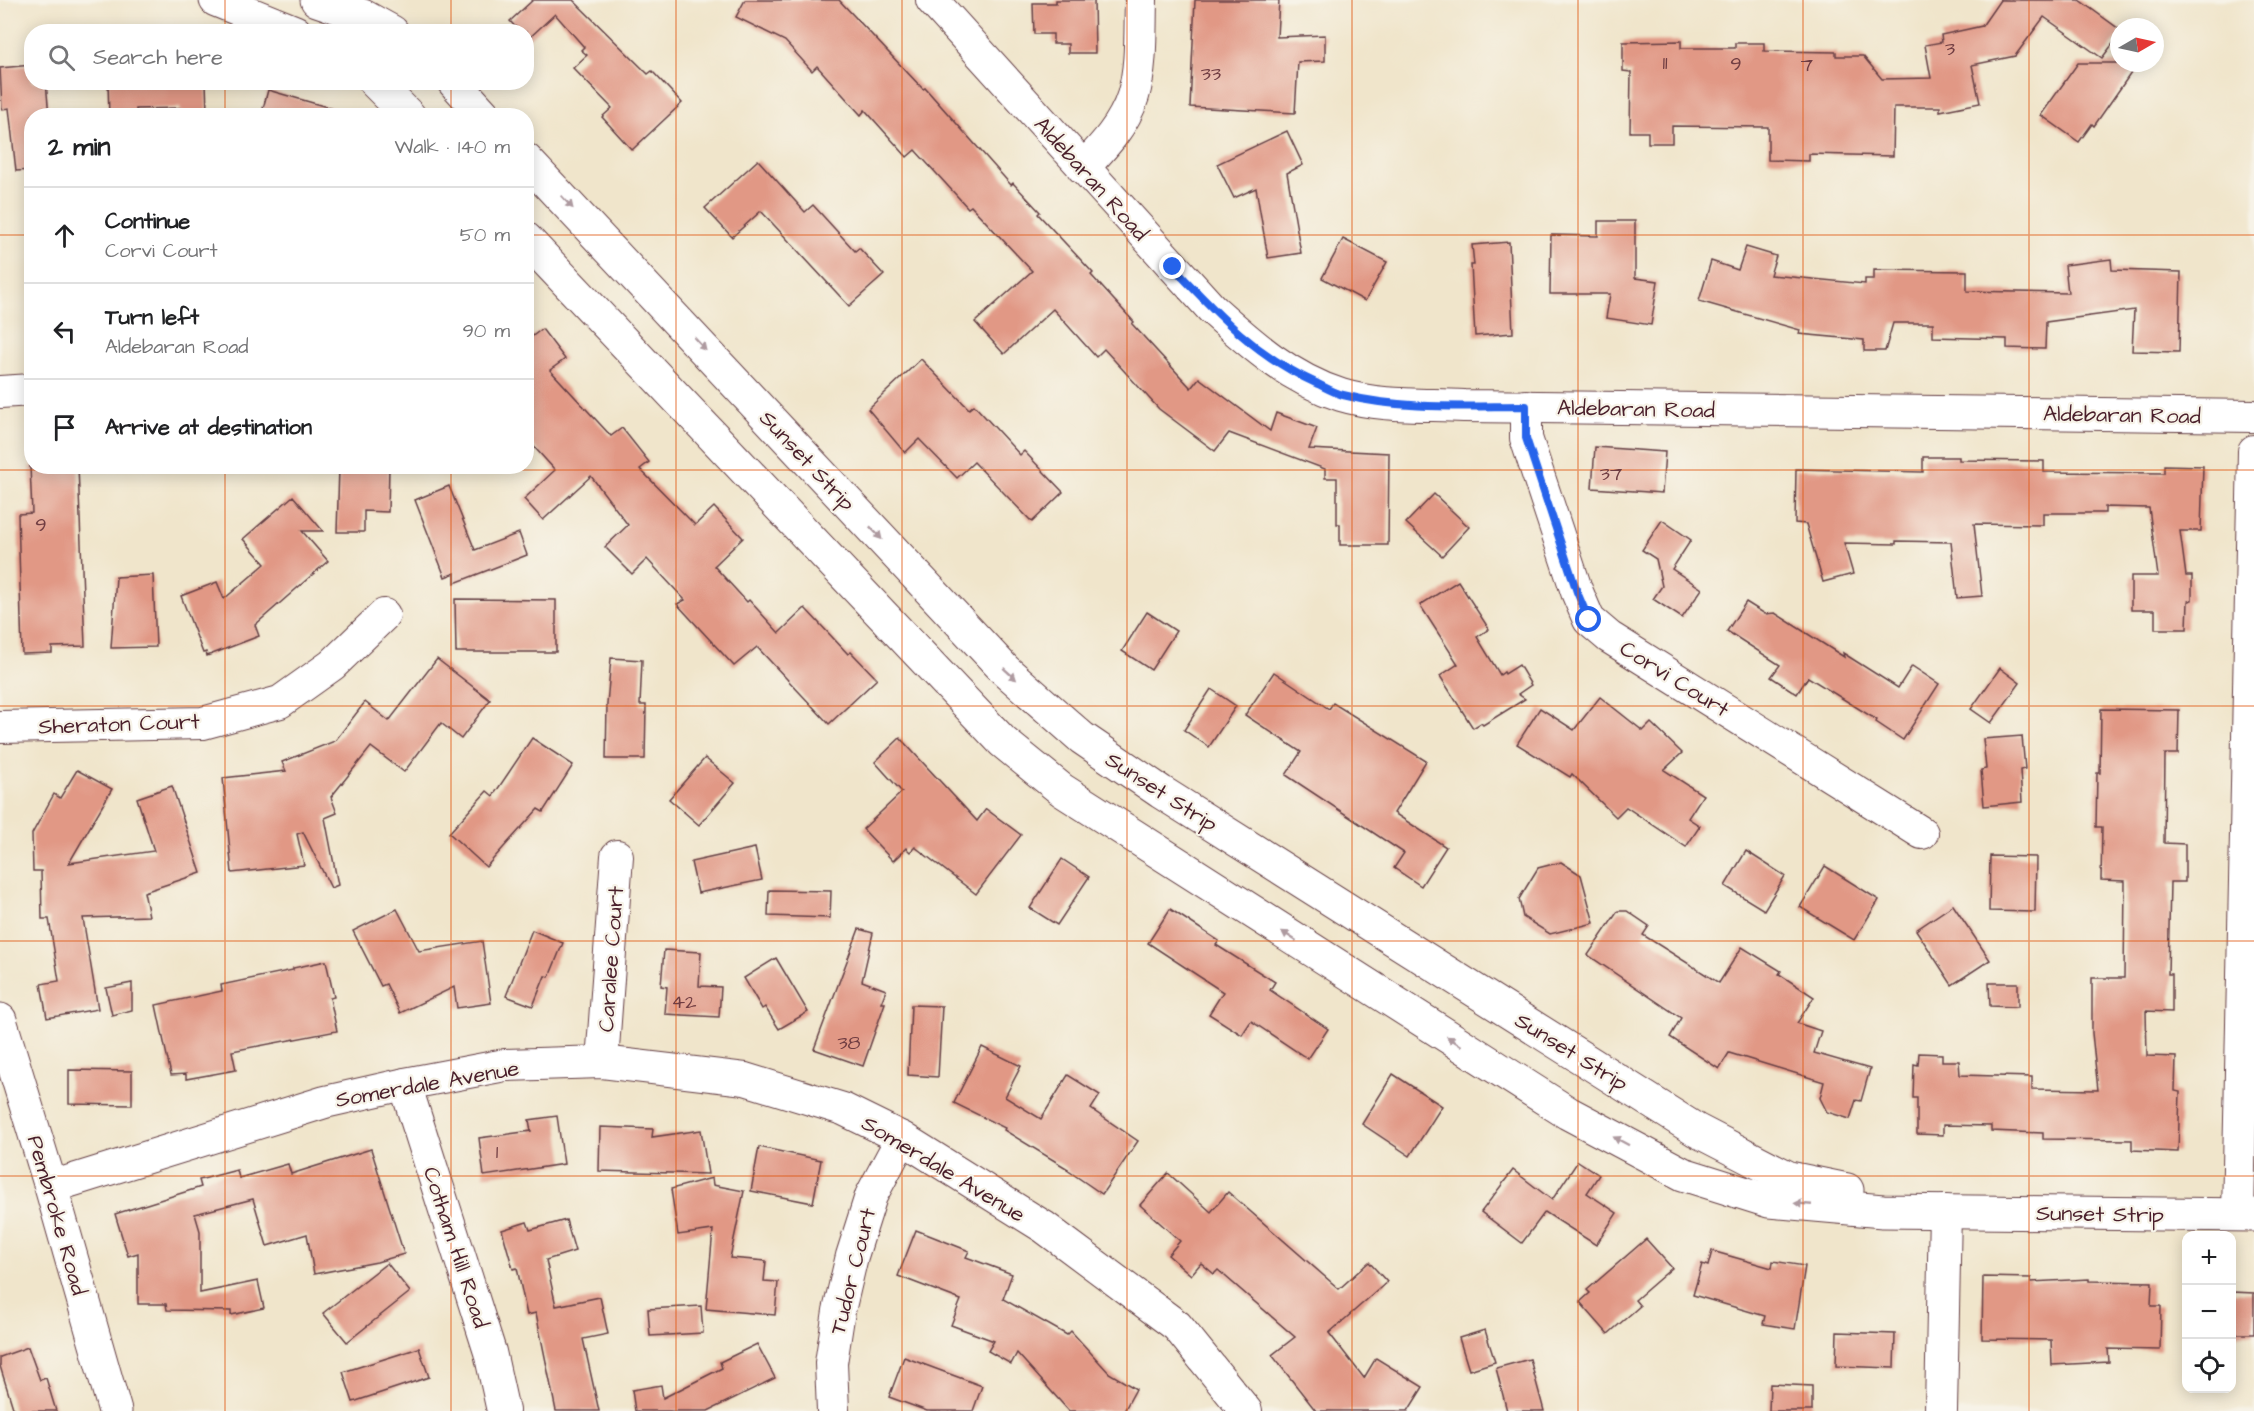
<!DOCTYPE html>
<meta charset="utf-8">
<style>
:root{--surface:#fff;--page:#f6f6f6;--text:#202124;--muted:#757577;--line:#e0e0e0}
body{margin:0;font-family:"Architects Daughter",sans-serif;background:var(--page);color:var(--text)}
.controls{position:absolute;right:18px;bottom:18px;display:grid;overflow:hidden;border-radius:12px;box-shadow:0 3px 15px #0003}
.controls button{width:54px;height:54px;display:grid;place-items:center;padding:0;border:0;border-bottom:2px solid var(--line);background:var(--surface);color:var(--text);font:30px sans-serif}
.compass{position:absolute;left:2110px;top:18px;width:54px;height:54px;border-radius:50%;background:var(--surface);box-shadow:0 3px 15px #0003;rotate:81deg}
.stop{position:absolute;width:18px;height:18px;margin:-14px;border:4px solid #2563eb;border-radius:50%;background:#fff}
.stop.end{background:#2563eb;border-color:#fff;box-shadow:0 2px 6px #0008}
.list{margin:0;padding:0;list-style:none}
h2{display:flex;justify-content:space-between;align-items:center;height:78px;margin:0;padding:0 24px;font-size:26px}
h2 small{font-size:20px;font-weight:400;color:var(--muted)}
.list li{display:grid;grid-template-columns:39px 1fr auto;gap:18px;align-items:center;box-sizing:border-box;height:96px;padding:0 24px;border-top:2px solid var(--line)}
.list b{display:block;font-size:22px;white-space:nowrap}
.list p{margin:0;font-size:20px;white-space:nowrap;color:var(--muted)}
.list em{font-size:20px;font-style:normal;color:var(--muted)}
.icon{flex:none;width:33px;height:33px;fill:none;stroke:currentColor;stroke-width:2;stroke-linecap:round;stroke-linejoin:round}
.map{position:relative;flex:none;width:2254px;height:1411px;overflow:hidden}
.search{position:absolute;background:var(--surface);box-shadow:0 3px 15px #0003;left:24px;top:24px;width:510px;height:66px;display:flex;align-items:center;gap:15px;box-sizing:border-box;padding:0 21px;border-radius:24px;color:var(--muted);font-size:22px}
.panel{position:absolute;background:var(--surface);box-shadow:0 3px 15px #0003;left:24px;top:108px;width:510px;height:366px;border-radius:24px}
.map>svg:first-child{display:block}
.building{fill:#e19885}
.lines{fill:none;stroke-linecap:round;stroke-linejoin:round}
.street-casing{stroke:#633d43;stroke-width:34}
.secondary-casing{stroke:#633d43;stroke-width:35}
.street{stroke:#fff;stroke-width:32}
.secondary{stroke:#fff;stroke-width:33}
.oneway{fill:#ae9aa0}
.route{stroke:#2563eb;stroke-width:8}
.grid{fill:none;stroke:#e0560e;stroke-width:1.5;stroke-opacity:0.55}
.labels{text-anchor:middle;stroke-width:4.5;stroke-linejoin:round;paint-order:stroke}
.number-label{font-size:20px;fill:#703d42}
.street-label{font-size:22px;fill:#4a1f2b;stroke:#f7f3e8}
</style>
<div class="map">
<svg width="2254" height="1411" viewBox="0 0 2254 1411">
<rect width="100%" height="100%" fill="#f7f3e8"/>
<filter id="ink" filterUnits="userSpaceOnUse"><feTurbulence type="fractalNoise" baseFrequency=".0167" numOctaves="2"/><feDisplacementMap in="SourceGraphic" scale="12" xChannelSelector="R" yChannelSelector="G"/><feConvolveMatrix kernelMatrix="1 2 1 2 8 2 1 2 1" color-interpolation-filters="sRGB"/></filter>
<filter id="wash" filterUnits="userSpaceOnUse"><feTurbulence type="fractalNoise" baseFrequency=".008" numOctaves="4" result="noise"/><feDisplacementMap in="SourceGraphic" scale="24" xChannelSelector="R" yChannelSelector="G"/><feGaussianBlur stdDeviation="1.35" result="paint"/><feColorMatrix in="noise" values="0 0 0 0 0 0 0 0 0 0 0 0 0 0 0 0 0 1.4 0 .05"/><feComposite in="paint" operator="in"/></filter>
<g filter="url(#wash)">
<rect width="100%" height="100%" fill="#f0e5cb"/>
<g id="blocks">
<!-- building -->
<g class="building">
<path d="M533,0H573L648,74L652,71L682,103L632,150L602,117L612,108L573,68L587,55L581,50L584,47L555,14L527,40L526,32H520L510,21Z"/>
<path d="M745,0H839L923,89L925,88L1011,185L1013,183L1040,212L1038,214L1093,273L1091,275L1134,322L1132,324L1191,388L1199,378L1270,431L1276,413L1317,428L1309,449L1389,453L1388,545H1340V524H1337V478H1325V469L1229,433L1215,451L1159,409L1104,349L1096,357L1053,309L1004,354L975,322L1032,271L971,206L968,208L915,150L907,157L865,110L861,115L817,66L812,71L785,41L736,17Z"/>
<path d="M1056,0H1094L1095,53H1068V44H1053V34H1034L1033,3H1056Z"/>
<path d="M1195,0H1279L1277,37L1325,35V61L1298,62L1295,113L1190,107Z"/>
<path d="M2000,0H2079L2119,29V36L2102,58L2044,17L2015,56L1972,65L1980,103L1940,111V107H1894L1893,156L1809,154V161L1768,160V127L1672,126V143H1648V132H1630L1631,72L1623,71V42L1681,41V48H1735V43H1764V51L1836,52V56H1863L1882,79L1931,78L1925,45L1942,42L1941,35L1982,26Z"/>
<path d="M2078,63H2138L2094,126L2092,124L2079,142L2041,115Z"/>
<path d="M32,65V82H46L49,116H32V170L16,171L9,108L2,109L0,68Z"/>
<path d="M108,82H206L207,112L181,113L180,108L136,109V116H109Z"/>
<path d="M268,90L334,109L333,116H261Z"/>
<path d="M1287,131L1303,165L1287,173L1301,253L1268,258L1256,188L1234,198L1217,164Z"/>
<path d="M758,160L805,212L813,205L855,251L859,248L884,275L849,306L761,211L732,237L705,208Z"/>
<path d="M1598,221H1635V278L1658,281L1651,325L1606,318L1610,294H1550L1551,235L1598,236Z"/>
<path d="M1343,239L1387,262L1365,301L1322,278Z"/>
<path d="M1509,242L1513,333L1475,336L1471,265H1474L1472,245Z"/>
<path d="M1746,247L1776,256L1770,275L1865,284V279H1874V270L1967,271V291L2068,293L2065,265L2111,259L2112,270L2181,272L2179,352L2132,351L2134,310L2046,322L2045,349L2007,348V339L1933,337V323H1893L1885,351H1864V340L1799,334L1800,330L1699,301L1711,261L1738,270Z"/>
<path d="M542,329L565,359L550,370L611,436L622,428L649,462L640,469L695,525L714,507L743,538L714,566L747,602L749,600L779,633L805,608L848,654L851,652L877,679L829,724L757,647L734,666L677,604L685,600L647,559L632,574L605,547L628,525L591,476L543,520L524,499L555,470L526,438V341Z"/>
<path d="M921,359L969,409L974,405L1020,455L1024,451L1063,492L1032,522L974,462L957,478L919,439L905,453L868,409Z"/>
<path d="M1595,447L1665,452L1662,493L1592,488Z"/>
<path d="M1923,457H1959V460L2044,461V472L2164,473V465L2203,466L2201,531H2180L2186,576H2192V600L2188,601L2187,629H2155V610H2131V576H2158L2149,508L2105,507V513H2043V525L1974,524L1982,596L1957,598L1951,542L1896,541V544L1844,543L1853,574L1823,582L1806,524L1795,523L1796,469L1923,472Z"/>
<path d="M30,466H78L85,646L52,647V653L22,654L18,514L32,513Z"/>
<path d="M359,466H389L388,512L364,511V532H337L339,468H359Z"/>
<path d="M449,486L475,550L519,533L527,555L455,583V573L445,577L415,500Z"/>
<path d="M1434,494L1469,527L1442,556L1406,523Z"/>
<path d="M293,496L323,531H302L328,561L255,625L259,636L207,656L206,652L203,653L181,596L217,582L224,599L265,564L243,539Z"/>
<path d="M1662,520L1691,540L1672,569L1702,589L1682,618L1653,599L1662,586L1656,559L1642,550Z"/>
<path d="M153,575L156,647L111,648L116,577Z"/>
<path d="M1458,581L1489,629L1477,637L1500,675L1504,672L1505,674L1519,665L1531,685L1518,694L1525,699L1483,725L1481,723L1473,728L1440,676L1458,664L1420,605Z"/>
<path d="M455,599L556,600V652H456Z"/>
<path d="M1746,602L1765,614L1775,613L1844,657L1843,653L1898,688L1912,666L1939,684L1903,740L1876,722L1877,720L1808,677L1797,694L1771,677L1780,665L1727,631Z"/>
<path d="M1147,612L1176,631L1151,670L1122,651Z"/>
<path d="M611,658L642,660L640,705H646L645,759H606L607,704Z"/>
<path d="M437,659L490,700L461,739L441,723L404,772L371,747L331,797L337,813L325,818L338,885L331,888L303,832L297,834L304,865L232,873L223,778L286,771L282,762L335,741L365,702L389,721Z"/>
<path d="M2000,668L2020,683L1991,723L1971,709Z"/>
<path d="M1274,672L1329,709L1333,703L1426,761L1394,813L1446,847L1421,886L1394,868L1404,853L1286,775L1301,752L1245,715Z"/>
<path d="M1211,689L1236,706L1209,747L1184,730Z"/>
<path d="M1600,697L1643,731L1651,723L1682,753L1664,770L1703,795L1688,818L1700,826L1686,847L1626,807L1616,817L1572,774L1570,777L1517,744L1540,708L1574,730Z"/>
<path d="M2101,709L2179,710L2178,754H2165L2164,843L2185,844V882H2170L2168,974H2172V1012L2146,1011L2147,1056L2176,1057L2175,1091L2180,1092L2178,1152L2132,1150V1140L2043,1139V1133L1991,1131V1126L1943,1125V1135L1917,1134V1098H1913L1914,1064L1918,1065L1919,1053L1942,1054V1061H1959L1960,1075L2032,1077V1089L2098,1090L2092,1033V978H2124L2125,881L2101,880L2102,827H2096L2097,773H2100Z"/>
<path d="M2022,736L2025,769L2020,770L2022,802L1984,806L1981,770L1986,769L1983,739Z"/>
<path d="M532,738L573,765L543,812L538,809L486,867L449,833L487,791L493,796Z"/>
<path d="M900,738L977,821L986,809L1021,835L976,894L915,847L910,852L906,848L893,861L863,829L902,792L875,762Z"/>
<path d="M705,758L735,783L699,825L669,799Z"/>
<path d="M77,770L112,789L69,863L154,851L137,798L172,786L201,873L144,892L149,916L83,918L98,1009L47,1018L41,984L59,981L49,919H42L41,871H33L32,834L54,794L60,798Z"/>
<path d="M755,848L762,880L698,893L691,862Z"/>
<path d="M1746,851L1785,876L1764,910L1725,886Z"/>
<path d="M1990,856L2036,857L2035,912L1989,911Z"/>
<path d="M1062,859L1089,877L1057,925L1030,908Z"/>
<path d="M1561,862L1581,875L1594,923L1550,934L1523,917L1519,899L1538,868Z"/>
<path d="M1825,866L1879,900L1854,940L1800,907Z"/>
<path d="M769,890L831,891L830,918L768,916Z"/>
<path d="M1953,905L1990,960L1952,985L1916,930Z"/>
<path d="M397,909L419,951L482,941L491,1003L457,1008L454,987L400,1013L386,984L381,986L353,931Z"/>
<path d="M1170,909L1219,941L1216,945L1275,982L1270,990L1328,1029L1308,1059L1251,1021L1242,1035L1209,1014L1223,992L1148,943Z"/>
<path d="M1618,911H1627L1649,926L1643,935L1719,983L1742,947L1781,971L1779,974L1814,997L1797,1023L1821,1031L1814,1053L1870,1069L1861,1101L1856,1100L1850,1119L1827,1112L1820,1098L1824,1082L1729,1053L1719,1069L1670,1037L1681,1018L1588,955Z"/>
<path d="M859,929L873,933L862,981L886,990L881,1003H885L863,1066L814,1049Z"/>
<path d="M532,930L563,943L549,977L545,976L533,1006L506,996Z"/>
<path d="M664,950L701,952L699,986L721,987L719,1017L665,1014L667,987L661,986Z"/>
<path d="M776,958L808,1012L779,1029L765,1007L762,1009L744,978Z"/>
<path d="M326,961L334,997L330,998L337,1031L232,1051L236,1070L186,1079V1074L171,1075L156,1005L222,991L221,985L293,970V968Z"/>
<path d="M132,983V1010L112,1015L106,988Z"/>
<path d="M1989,983H2018V1007L1990,1006Z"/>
<path d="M911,1005L942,1006L938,1077L908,1075Z"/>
<path d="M982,1047L1021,1066L1005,1097L1041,1119L1068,1075L1100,1095L1091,1109L1138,1141L1102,1194L1067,1170L1068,1169L1004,1130L1005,1128L954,1103Z"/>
<path d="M69,1070L132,1071V1105L69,1104Z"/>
<path d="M1393,1074L1442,1106L1410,1156L1362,1124Z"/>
<path d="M557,1116L564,1164L484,1176L479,1138L531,1131L529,1120Z"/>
<path d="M600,1127L653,1129L652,1137L701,1130L708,1174L599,1171Z"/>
<path d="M759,1147L821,1160L813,1203L751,1191Z"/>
<path d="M371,1149L404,1254L377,1262L314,1274L307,1234L267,1246L253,1199L195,1214L200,1231V1293L258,1281L264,1308L231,1315V1311L167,1310L166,1304H138V1253L128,1256L115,1214L201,1187L199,1180L237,1170L239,1178L288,1164L291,1174Z"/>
<path d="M1578,1161L1599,1175L1587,1193L1617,1213L1596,1245L1545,1212L1522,1243L1481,1212L1513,1170L1552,1200Z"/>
<path d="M1168,1173L1211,1212L1228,1192L1339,1289L1369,1262L1387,1282L1329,1333L1364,1378L1376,1358L1423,1387L1408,1411H1316L1272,1355L1295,1337L1218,1270L1214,1274L1201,1263L1191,1275L1168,1255L1180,1241L1140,1205Z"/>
<path d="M712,1178L713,1185L744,1191L730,1258L766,1261L764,1281L778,1282L775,1315L706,1309L713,1230L678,1235L671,1189Z"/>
<path d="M566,1220L575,1251L546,1260L556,1306L600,1297L608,1334L583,1339L599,1411H556L536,1313L527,1315L517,1268L513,1269L502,1230L527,1222L530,1230Z"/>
<path d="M916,1230L969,1251L966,1257L1012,1274L1003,1299L1067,1335L1071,1331L1109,1373L1136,1389L1124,1411H1069L1017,1353L1011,1364L988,1351L994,1341L951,1325L961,1300L898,1276Z"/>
<path d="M1646,1239L1672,1268L1635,1300L1640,1306L1608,1334L1580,1302L1590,1293L1587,1290Z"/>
<path d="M1712,1251L1772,1268L1773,1261L1805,1266L1795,1329L1763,1324L1765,1316L1693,1295L1702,1264L1708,1266Z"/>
<path d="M387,1263L410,1292L347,1342L323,1313Z"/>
<path d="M1983,1277L2031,1278V1282L2089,1279V1281L2152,1282L2151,1306H2161L2160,1350L2108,1349L2109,1362L2052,1365L2051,1340L1982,1339Z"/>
<path d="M2232,1292L2254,1293V1334H2232Z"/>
<path d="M701,1306L703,1333L650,1336L648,1309Z"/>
<path d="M1485,1330L1495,1362L1469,1370L1459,1338Z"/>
<path d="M1837,1332L1895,1334L1894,1368L1836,1366Z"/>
<path d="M757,1344L775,1378L708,1411H635L632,1390L661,1385L663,1398L722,1368L720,1362Z"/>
<path d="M28,1347L40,1380L46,1378L56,1411H14L0,1366V1357Z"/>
<path d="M419,1348L429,1377L353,1402L343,1372Z"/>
<path d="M904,1357L982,1386L973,1411H927L889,1397Z"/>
<path d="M1530,1359L1544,1411H1507L1496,1368Z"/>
<path d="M1770,1384L1812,1386V1411H1769Z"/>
</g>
</g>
</g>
<g filter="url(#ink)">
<use href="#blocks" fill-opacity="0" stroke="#633d43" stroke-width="1.5"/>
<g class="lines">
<!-- street casing -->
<g class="street-casing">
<g id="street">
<path d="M932,0L1212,309C1251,344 1290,379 1341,395C1380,407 1424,404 1464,406L2254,416"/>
<path d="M1083,168C1103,147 1124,125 1133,96C1142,66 1140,31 1141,0"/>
<path d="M0,392L32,390"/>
<path d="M1526,406V438L1577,592L1589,620L1609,637L1922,833"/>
<path d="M0,727L203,723L280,702L332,665L384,615"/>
<path d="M602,1062L617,856"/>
<path d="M405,1084L490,1352L503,1411"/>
<path d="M51,1187L325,1102L405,1084L505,1065L602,1062L745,1079L843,1109L902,1138L1044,1227L1177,1326L1246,1411"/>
<path d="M2238,1215L2254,451"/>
<path d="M833,1411L831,1363L839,1311L852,1256L871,1196L902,1138"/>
<path d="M1941,1411L1945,1211"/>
</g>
</g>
<!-- secondary casing -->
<g class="secondary-casing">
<g id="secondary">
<path d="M216,0L295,32"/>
<path d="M317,0L363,16L392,32"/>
<path d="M375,82L409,116"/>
<path d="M454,82L485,116"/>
<path d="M526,160L1005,670L1082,738L1161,792L1696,1130L1789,1178L1847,1190"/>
<path d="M526,239L1003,742L1062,790L1568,1113L1683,1174L1769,1201L1883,1211L2254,1215"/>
<path d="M0,1020L51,1187L115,1411"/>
</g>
</g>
<!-- street -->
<use href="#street" class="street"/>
<!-- secondary -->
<use href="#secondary" class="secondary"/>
</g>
<!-- one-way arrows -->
<defs><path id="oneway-solid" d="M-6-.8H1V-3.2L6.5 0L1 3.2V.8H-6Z" transform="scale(1.5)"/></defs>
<g class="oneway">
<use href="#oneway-solid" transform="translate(567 202) rotate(47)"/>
<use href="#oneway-solid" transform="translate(700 344) rotate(47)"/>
<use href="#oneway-solid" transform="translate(876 533) rotate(47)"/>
<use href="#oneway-solid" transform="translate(1010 674) rotate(42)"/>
<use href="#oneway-solid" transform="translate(1289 936) rotate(-147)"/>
<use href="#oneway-solid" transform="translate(1454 1041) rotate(-147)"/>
<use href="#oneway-solid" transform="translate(1621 1141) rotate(-152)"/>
<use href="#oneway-solid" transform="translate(1803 1204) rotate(-175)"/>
</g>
</g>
<g class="lines" filter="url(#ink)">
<!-- route -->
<path class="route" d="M1173,267C1218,315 1257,357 1318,384C1326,388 1335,393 1343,395C1402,410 1466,406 1526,406V438L1577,592L1589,620"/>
</g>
<!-- grid -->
<path class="grid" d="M225,0V32M451,0V32M676,0V1411M902,0V1411M1127,0V1411M1352,0V1411M1578,0V1411M1803,0V1411M2029,0V1411M225,82V116M451,82V116M0,235H32M526,235H2254M225,466V1411M451,466V1411M0,470H2254M0,706H2254M0,941H2254M0,1176H2254"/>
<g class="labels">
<!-- number labels -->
<g class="number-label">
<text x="1950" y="55">3</text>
<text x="1665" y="69">11</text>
<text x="1736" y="70">9</text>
<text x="1807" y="71">7</text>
<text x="1211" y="80">33</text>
<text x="1611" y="480">37</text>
<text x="41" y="531">9</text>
<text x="684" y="1008">42</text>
<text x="849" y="1049">38</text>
<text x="497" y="1158">1</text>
</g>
<!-- street labels -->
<g class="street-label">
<text transform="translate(1092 178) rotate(48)" y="8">Aldebaran Road</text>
<text transform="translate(1636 408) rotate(1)" y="8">Aldebaran Road</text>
<text transform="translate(2122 414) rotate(1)" y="8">Aldebaran Road</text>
<text transform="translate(808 460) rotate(47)" y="8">Sunset Strip</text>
<text transform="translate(1675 678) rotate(32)" y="8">Corvi Court</text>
<text transform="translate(119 723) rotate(-2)" y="8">Sheraton Court</text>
<text transform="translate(1162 791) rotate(33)" y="8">Sunset Strip</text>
<text transform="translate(610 959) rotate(-86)" y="8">Caralee Court</text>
<text transform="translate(1572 1051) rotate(32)" y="8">Sunset Strip</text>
<text transform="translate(427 1083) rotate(-10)" y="8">Somerdale Avenue</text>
<text transform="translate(944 1168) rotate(31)" y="8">Somerdale Avenue</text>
<text transform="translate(2100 1213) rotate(1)" y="8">Sunset Strip</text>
<text transform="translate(58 1215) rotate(74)" y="8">Pembroke Road</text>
<text transform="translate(457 1247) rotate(72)" y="8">Cotham Hill Road</text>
<text transform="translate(852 1271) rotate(-76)" y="8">Tudor Court</text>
</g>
</g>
</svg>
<div class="controls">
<button>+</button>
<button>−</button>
<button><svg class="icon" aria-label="locate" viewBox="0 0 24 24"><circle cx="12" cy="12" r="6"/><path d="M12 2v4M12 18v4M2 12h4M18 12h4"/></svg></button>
</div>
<svg class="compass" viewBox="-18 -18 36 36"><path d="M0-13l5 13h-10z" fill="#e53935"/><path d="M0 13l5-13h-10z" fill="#757577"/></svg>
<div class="stop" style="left:1589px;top:620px"></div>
<div class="stop end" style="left:1173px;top:267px"></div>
<div class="search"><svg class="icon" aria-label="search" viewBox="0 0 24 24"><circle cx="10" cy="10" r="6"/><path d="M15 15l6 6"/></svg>Search here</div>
<section class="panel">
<h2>2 min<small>Walk · 140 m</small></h2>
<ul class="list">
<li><svg class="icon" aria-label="ahead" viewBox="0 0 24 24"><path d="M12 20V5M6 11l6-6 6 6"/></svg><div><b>Continue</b><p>Corvi Court</p></div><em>50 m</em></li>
<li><svg class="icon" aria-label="left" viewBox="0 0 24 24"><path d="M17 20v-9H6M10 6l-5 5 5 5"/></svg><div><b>Turn left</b><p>Aldebaran Road</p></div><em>90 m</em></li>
<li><svg class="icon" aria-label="arrive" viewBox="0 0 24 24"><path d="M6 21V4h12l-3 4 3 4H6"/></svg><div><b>Arrive at destination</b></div></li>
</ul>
</section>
</div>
